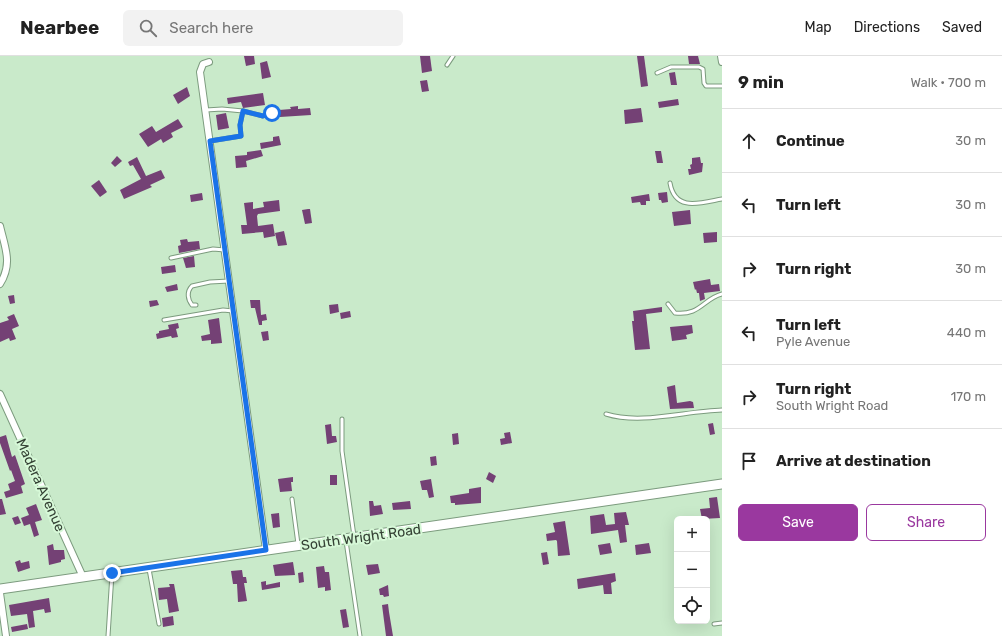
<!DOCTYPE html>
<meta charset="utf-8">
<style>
:root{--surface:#fff;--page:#f2f2f2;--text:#222;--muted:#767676;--line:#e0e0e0;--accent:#9a389f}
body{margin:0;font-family:Rubik,sans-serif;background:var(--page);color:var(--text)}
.controls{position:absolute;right:12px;bottom:12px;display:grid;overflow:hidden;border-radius:6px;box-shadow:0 4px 16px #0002}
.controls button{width:36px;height:36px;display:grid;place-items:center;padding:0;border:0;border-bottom:1px solid var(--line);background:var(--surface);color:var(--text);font:20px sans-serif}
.stop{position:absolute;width:12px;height:12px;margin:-9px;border:3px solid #1a73e8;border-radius:50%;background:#fff}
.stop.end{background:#1a73e8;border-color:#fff;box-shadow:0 1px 4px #0008}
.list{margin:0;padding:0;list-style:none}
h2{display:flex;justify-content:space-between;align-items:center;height:52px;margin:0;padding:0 16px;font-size:17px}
h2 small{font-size:13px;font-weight:400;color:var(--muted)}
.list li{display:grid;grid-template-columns:26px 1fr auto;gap:12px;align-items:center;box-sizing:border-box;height:64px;padding:0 16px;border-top:1px solid var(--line)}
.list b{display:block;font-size:15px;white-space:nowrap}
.list p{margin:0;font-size:13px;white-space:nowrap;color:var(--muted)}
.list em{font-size:13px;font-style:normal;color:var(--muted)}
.actions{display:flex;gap:8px;padding:12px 16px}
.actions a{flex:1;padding:9px 0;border:1px solid var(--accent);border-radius:6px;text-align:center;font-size:14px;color:var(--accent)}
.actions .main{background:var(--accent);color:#fff}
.icon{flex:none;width:22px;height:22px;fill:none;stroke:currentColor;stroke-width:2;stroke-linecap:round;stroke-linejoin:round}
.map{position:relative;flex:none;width:722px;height:580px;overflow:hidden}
header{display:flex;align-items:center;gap:24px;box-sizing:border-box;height:56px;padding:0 20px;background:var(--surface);border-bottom:1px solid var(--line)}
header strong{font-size:19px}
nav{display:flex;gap:22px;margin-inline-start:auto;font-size:14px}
.search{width:280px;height:36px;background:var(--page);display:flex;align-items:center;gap:10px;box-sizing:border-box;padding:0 14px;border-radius:6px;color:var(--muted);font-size:15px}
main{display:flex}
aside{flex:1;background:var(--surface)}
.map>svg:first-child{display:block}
.building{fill:#744175}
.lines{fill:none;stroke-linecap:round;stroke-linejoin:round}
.lane-casing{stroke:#7c9b7e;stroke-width:5}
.street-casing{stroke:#7c9b7e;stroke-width:8}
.secondary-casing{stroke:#7c9b7e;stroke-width:11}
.lane{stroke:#fff;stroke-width:3}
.street{stroke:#fff;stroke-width:6}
.secondary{stroke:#fff;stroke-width:9}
.route{stroke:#1a73e8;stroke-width:5}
.labels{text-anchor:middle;stroke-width:4;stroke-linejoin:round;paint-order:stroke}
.street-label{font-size:14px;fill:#344134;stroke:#d6f8d7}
</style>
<header>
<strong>Nearbee</strong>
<div class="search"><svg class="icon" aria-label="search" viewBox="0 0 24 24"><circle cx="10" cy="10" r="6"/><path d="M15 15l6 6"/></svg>Search here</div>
<nav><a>Map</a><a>Directions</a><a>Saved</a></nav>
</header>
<main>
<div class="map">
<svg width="722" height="580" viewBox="0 0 722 580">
<rect width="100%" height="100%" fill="#c9eaca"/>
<!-- building -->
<g class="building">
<path d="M244,0H254L255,8L246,10Z"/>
<path d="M420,0H430L432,15L422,17Z"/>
<path d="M637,0H644L648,30L641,31Z"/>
<path d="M688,0H698L700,8H689Z"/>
<path d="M267,5L271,21L262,23L260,7Z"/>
<path d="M675,16L677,29H671L669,17Z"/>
<path d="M427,24L429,35L422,36L420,25Z"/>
<path d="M187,31L190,40L178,48L173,39Z"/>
<path d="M263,37L265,49L243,52L241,46L228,48L227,42Z"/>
<path d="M678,43L679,49L659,52L658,46Z"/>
<path d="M298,50V53L310,52L311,59L280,61L279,54L291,53L290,51Z"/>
<path d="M641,52L643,66L625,68L624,54Z"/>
<path d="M226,57L229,72L218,74L216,59Z"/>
<path d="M178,63L183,71L171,77L173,81L163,87L161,83L148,91L139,78L152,70L156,76Z"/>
<path d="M279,80L281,89L261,93L260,87L273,85V81Z"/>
<path d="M261,94L263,100L246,105L247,111L236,112L235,100L247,99V96Z"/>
<path d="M655,95H661L663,107H657Z"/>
<path d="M117,100L122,105L115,111L111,107Z"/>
<path d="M137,101L146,120L161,114L165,122L150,129L152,131L124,143L120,134L141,123L133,109L130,110L128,106Z"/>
<path d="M700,101L701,107H703L702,116L689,119L688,113H691L690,109L692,108V102Z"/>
<path d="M99,124L107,136L100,141L91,130Z"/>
<path d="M667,136L668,146L662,147L661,144H659L658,137Z"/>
<path d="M202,137L203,144L191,146L190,139Z"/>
<path d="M649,138L650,145H646V149H641L640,146L632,147L631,141Z"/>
<path d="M279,144L280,155L258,158L257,160L258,170L273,168L275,180L264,182L263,176L242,178L241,169H247L244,147L253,146V153L264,151L263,146Z"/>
<path d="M308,153H310L312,167L305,168L302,154Z"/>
<path d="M690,154L691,168L674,170L672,156Z"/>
<path d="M284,175L287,189L278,190L275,177Z"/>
<path d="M717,176V186L704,187L703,177Z"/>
<path d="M187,183L188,186L199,185L200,193L179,197L178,190L181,189L180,184Z"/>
<path d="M194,200L195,211L186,212L183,202Z"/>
<path d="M175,209L176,216L162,218L161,211Z"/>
<path d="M710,223L711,229L719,228L720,235L704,237L705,243L700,245L699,237H697L696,233L695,234L693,226Z"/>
<path d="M177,228L178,234L167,236L165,231Z"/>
<path d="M14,239L15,247L10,248L8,240Z"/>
<path d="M157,244L159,249L150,251L149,245Z"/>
<path d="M250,244H260L261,259L266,258L267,264L262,265V269H259L255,252H251Z"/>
<path d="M338,248L339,256L330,258L329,249Z"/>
<path d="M662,251V256L646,258L650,293L635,294L632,265H634L633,255Z"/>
<path d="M350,255L351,261L341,263L340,257Z"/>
<path d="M14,258L19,270L12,273L16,283L10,285L9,282L0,286V267L9,264L7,261Z"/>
<path d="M219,262L222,287L211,288V284L202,285L201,280L210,278L208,264Z"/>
<path d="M178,267L179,272L176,273L178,281L172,282L171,280L157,283L156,278L159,277V275L169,273L168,269Z"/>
<path d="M692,269L693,277L686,279L687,283L672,285L670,271Z"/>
<path d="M268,275L269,284L263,285L261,276Z"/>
<path d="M675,329L677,347L690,345L693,346L694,352L670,353L667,331Z"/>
<path d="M713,367L715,378L710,379L708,368Z"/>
<path d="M331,368L332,380H336L337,386L327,388L325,369Z"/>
<path d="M510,376L512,387L501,389L500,383L505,382L504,377Z"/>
<path d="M458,377L459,388L453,389L452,378Z"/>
<path d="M6,379L12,401L15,399L25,428L21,430L23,437L6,442L4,436L10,434L8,428L15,425L11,414L10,415L0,387V381Z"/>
<path d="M436,400L437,409L431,410L430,401Z"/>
<path d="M489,416L496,420L493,427L486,423Z"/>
<rect x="330" y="419" width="7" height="10"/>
<path d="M293,421V426H291L292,435L280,436L278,423Z"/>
<path d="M431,423L434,441L429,442L427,434H422L420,425Z"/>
<path d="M481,431V447L455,449V447H451L450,440L469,437V433Z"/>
<path d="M717,441L720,462L702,463L700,453L710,452L709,442Z"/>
<path d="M0,443H2L6,458L0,459Z"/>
<path d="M369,445H373L374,450L381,449L383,458L370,460Z"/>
<path d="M410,445L411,453L393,454L392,447Z"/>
<path d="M36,448L42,464L35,466L39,479L34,481L30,468L24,470L21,462L29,459L26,452Z"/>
<path d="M626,456L629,469H625L627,486L620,487L618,474L591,478L590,460L604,458L606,469L615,468L614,457Z"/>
<path d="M279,457L280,471L273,472L271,458Z"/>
<path d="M18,460L21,467L15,469L12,462Z"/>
<path d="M565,465L570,499L558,500L557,485L556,484L547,485L546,478L555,476L553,467Z"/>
<path d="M610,487L612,497L600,499L598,489Z"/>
<path d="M649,487L651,497L636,499L635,489Z"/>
<path d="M53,488L54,494H64L65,503L61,504V506L49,509L47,490Z"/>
<path d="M547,496L549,508L543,509L541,497Z"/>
<path d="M20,504L21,507L29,505L30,512L18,516L15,506Z"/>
<path d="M293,506L295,519L275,520L273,509Z"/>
<path d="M378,508L380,517L368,519L366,509Z"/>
<path d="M324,510L325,516H329L331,534L325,535V531L318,532L316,511Z"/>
<path d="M242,514L243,521H246L247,527H244L247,545L238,546L237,528H233L231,515Z"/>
<path d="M303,516L304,526L299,527L298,517Z"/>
<path d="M615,517L616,525L611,527L612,538H604L603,529L578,533L577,523Z"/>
<path d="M266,525V529L280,526V531L262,534L261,526Z"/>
<path d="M169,528H174L179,555L169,557L167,543L159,544L158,532L170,531Z"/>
<path d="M388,529L389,540L384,541L383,539H380L379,533Z"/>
<path d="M49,542L51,556L45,557L44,553L33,555L35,571L29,572L27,558L11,560L9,549Z"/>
<path d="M388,548L389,556L393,580H386L382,549Z"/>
<path d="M346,553L349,571L343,572L340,554Z"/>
<path d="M173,560L174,569L163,571L162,562Z"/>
<path d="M27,568L28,573L12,576L11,571Z"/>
</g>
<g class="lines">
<!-- lane casing -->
<g class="lane-casing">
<g id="lane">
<path d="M447,9L453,0"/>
<path d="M657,17L671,11H699L703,13L704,27L706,30H722"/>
<path d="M206,54L222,53L243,55"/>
<path d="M210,85L241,80L240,69L243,55L263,60L272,57"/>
<path d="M670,127C675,156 700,147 722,143"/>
<path d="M171,202L213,193L225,194"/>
<path d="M668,248L675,257C700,260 703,243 722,238"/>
<path d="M196,249H192C188,244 186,236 192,230L210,226L229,225"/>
<path d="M164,264L223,254L233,255"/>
<path d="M606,358C641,369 685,355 722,354"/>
<path d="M342,363V395L354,480"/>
<path d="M292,443L298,488"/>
<path d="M346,485L360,580"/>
<path d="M149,513L159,568"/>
<path d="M714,568L722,567"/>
<path d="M108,580L112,518"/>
</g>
</g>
<!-- street casing -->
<g class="street-casing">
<g id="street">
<path d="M721,0L722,6"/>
<path d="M209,6L203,8L200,16L266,494"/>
<path d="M0,170C5,192 13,207 0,228"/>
<path d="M0,338L83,521"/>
<path d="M0,537L6,580"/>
</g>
</g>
<!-- secondary casing -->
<g class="secondary-casing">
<path id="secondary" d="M0,533L722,428"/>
</g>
<!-- lane -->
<use href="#lane" class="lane"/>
<!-- street -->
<use href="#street" class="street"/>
<!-- secondary -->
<use href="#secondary" class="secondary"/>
</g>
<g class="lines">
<!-- route -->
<path class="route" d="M112,517L266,494L210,85L241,80L240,69L243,55L263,60L272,57"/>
</g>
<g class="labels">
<!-- street labels -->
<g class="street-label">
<text transform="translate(41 429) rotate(66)" y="5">Madera Avenue</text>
<text transform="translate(361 481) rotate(-8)" y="5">South Wright Road</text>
</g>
</g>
</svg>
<div class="controls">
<button>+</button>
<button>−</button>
<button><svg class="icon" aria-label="locate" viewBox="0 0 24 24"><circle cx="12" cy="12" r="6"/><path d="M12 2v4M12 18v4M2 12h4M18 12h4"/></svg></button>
</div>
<div class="stop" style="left:272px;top:57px"></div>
<div class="stop end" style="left:112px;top:517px"></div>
</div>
<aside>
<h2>9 min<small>Walk · 700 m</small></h2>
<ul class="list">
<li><svg class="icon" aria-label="ahead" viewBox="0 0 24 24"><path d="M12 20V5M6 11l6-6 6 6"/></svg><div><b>Continue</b></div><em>30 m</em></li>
<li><svg class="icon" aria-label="left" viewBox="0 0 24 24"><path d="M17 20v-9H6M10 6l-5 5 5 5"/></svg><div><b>Turn left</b></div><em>30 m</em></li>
<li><svg class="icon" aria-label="right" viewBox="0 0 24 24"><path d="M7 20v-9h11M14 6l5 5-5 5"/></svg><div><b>Turn right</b></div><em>30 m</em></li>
<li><svg class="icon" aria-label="left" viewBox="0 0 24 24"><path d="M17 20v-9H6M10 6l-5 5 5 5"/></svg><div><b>Turn left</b><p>Pyle Avenue</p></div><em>440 m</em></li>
<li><svg class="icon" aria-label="right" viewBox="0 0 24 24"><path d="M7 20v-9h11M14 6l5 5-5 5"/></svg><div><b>Turn right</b><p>South Wright Road</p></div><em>170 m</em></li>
<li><svg class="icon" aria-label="arrive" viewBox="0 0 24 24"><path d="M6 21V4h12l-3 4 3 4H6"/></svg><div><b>Arrive at destination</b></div></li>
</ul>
<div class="actions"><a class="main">Save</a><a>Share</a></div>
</aside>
</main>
